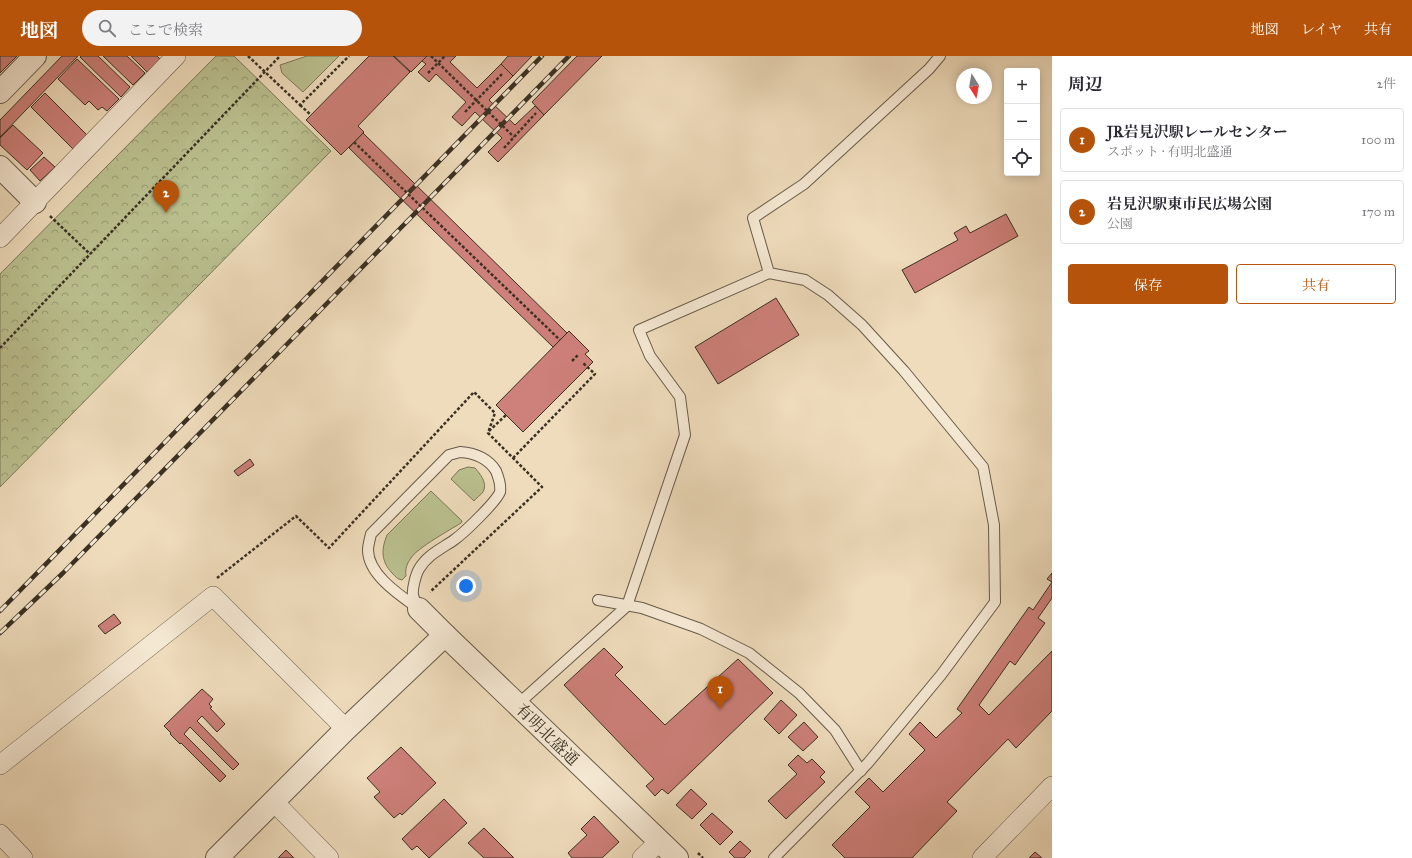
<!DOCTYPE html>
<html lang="ja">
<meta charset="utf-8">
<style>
:root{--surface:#fff;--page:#f2f2f3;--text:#2b2b33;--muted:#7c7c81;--line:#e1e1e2;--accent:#b45309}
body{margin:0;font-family:"IM FELL Great Primer","Noto Serif JP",serif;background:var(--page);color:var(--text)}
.controls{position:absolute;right:12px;top:12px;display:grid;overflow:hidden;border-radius:4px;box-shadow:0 2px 10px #0003}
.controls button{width:36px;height:36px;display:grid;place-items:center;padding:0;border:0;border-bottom:1px solid var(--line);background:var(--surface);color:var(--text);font:20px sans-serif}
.compass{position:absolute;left:956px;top:12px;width:36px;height:36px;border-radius:50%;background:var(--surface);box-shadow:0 2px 10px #0003;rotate:169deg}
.you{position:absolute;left:466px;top:530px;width:14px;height:14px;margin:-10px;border:3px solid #fff;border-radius:50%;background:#1a73e8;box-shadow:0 0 0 6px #1a73e833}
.badge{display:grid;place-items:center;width:26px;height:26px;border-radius:50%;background:var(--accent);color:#fff;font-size:13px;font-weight:700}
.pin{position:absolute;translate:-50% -33px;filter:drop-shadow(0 1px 2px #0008)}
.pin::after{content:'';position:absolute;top:21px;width:14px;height:12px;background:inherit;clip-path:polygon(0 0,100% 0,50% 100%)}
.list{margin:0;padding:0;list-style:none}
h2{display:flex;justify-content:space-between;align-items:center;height:52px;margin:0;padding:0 16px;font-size:17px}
h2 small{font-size:13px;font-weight:400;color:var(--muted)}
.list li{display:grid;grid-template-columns:26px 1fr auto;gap:12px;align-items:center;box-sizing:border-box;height:64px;margin:0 8px 8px;padding:0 8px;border:1px solid var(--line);border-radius:4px}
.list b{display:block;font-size:15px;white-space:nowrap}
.list p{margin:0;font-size:13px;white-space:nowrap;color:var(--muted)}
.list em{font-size:13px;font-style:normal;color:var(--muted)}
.actions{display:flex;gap:8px;padding:12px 16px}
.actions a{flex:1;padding:9px 0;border:1px solid var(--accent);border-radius:4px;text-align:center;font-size:14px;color:var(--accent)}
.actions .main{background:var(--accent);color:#fff}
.icon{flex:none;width:22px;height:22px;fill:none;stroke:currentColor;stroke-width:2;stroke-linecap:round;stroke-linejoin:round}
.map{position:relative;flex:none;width:1052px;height:802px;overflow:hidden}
header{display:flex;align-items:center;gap:24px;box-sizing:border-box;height:56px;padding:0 20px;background:var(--accent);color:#fff}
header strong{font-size:19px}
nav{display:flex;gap:22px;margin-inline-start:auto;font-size:14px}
.search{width:280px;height:36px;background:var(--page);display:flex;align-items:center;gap:10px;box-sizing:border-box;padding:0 14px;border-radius:22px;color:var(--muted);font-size:15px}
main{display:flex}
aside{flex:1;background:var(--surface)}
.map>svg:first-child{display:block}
.green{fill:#bbc08f;stroke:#7a7859}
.forest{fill:url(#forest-crowns);stroke:#7a7859}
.building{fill:#ce807a;stroke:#3a3023}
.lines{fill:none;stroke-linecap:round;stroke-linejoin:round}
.service-casing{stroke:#675b49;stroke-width:12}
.minor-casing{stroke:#675b49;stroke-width:20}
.tertiary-casing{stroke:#675b49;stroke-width:24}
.path{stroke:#3a3023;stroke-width:2.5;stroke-dasharray:3 2;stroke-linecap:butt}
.service{stroke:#f5e8d3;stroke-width:10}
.minor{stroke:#f5e8d3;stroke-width:19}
.tertiary{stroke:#f5e8d3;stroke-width:22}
.rail-casing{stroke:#3a3023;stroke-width:4.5}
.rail{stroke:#f5e8d3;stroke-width:3;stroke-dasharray:9;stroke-linecap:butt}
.path-bridge{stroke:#3a3023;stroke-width:2.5;stroke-dasharray:3 2;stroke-linecap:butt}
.labels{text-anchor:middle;stroke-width:4;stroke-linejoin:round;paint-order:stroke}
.street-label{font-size:16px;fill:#3a3023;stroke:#f5e8d3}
</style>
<header>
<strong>地図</strong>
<div class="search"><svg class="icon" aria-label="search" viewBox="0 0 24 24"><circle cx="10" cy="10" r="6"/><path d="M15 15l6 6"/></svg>ここで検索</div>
<nav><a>地図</a><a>レイヤ</a><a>共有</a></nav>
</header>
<main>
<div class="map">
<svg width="1052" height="802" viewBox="0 0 1052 802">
<defs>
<pattern id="forest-crowns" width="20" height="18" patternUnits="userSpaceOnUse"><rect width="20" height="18" fill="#bbc08f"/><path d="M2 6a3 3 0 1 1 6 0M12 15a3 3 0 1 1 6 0" fill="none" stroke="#999c74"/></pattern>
</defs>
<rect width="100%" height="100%" fill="#efdcbc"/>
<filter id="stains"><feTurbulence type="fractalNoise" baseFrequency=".005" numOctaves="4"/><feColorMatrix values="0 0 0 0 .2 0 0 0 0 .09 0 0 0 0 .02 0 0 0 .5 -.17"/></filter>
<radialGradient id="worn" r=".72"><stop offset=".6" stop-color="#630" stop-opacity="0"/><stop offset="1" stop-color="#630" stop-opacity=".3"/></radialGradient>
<!-- green -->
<g class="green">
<path d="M307,0H339L303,36L282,17L280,9Z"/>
<path d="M468,411L475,412C480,418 488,427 483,436C481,439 476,442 474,445L451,423L459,414Z"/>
<path d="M431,435L462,465L461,467C450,474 417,492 411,502C407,507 405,513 406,520L402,524C397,523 396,521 392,517C381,505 381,494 387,479Z"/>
</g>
<!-- forest -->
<path class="forest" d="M216,0H234L331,95L0,431V218Z"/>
<!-- building -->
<g class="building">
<path d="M0,0H17L0,17Z"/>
<path d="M62,0H78L0,81V64Z"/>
<path d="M81,0H98L130,31L121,41L80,1Z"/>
<path d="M103,0H127L145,17L133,29Z"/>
<path d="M131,0H157L160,3L147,16Z"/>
<path d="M369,0H393L410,16L358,70L364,76L341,99L306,64Z"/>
<path d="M394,0H427L411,16Z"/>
<path d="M427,0H456L450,6L477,32L501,8L513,20L489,44L515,69L535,50L544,59L498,106L488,96L502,82L475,56L462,70L452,61L466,46L436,18L429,26L418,16L426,8L422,5Z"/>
<path d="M508,0H532L513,20L501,8Z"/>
<path d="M577,0H602L544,59L532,46Z"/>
<path d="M77,3L119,43L107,55L102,51L98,54L89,45L85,49L58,23Z"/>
<path d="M45,37L87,79L73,93L31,51Z"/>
<path d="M13,69L43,97L27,114L0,89V82Z"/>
<path d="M363,77L567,277L553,291L349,92Z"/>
<path d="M44,101L55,111L40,125L30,114Z"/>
<path d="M1006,158L1018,180L915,237L902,214L958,184L954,177L966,170L970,177Z"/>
<path d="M776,242L799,279L718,328L695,291Z"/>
<path d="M569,275L589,295L585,298L593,306L523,376L496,349Z"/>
<path d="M250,403L254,409L238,420L234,415Z"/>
<path d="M1052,517V542L1038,562L1045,567L1015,609L1010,605L979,649L989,659L1052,595V655L1016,692L1008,683L947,746L957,755L912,802H845L832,789L870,751L855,736L869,722L883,736L925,694L909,678L920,666L936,682L962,657L957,653L1029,551L1033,554L1052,526L1047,523Z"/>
<path d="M114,558L121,567L105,578L98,570Z"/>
<path d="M604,592L623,611L615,619L665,669L738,603L773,637L668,738L662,733L655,740L646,730L654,723L564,629Z"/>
<path d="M202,633L213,643L209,648L212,651L210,652L225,668L217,676L202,660L197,665L239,708L233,714L190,671L184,678L226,720L220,726L181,687L180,688L170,678L171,677L164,670Z"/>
<path d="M781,644L797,659L779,678L764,663Z"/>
<path d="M804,666L818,681L803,695L788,681Z"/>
<path d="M401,691L436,727L402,759L400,757L394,762L374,741L380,736L367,722Z"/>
<path d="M798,699L807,707L812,703L825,716L820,721L825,726L786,763L768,745L797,718L788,709Z"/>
<path d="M691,733L707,748L692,763L676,749Z"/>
<path d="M444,743L467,767L429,802L417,790L412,794L402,783Z"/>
<path d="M712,757L733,776L720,789L700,769Z"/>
<path d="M594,760L619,786L602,802H572L568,797L587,779L581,773Z"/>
<path d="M484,772L514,802H484L468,787Z"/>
<path d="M740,785L751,795L744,802H735L729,796Z"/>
<path d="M286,794L294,802H278Z"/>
<path d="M1035,796L1042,802H1029Z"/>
</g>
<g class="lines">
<!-- service casing -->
<g class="service-casing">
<g id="service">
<path d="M460,396C475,397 488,402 496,415C498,420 501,430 500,436C496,446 464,477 454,484C441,493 427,499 419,513C416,518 412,533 413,539C414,544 417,549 419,553C401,540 368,519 368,494C368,489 370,483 371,478L449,399Z"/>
<path d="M598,544L642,552L701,573L749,597L799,637L835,674L861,715"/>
<path d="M517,649L627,550L685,379L680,341L650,300L639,274L769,217"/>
<path d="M774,802L868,707L941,619L995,546L994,469L983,411L904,315L862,269L828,239L805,224L769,217L753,162L804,128L929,13L940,0"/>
</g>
</g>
<!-- minor casing -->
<g class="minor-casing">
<g id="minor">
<path d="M0,182L176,0"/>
<path d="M0,709L213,540L346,673"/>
<path d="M273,745L329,802"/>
<path d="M0,778L23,802"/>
<path d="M642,802L660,785"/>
<path d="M982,802L1052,730"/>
</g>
</g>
<!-- tertiary casing -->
<g class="tertiary-casing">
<g id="tertiary">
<path d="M0,36L35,0"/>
<path d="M0,111L35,146"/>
<path d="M419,553L445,579L677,802"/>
<path d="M217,802L346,673L445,579"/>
</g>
</g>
<!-- path -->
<g class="path">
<path d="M248,0L300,49L349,0"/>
<path d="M428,17L445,0"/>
<path d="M300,49L311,59"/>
<path d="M465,56L503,17"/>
<path d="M504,92L536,57"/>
<path d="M50,160L90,198"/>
<path d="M0,292L280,0"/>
<path d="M572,305L579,298"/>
<path d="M489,375L506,359"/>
<path d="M513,402L595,318L583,307"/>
<path d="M217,522L296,460L329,492L474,336L495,357L488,377L542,431L430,536"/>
<path d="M698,797L703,802"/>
</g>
<!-- service -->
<use href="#service" class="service"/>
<!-- minor -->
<use href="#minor" class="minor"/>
<!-- tertiary -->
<use href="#tertiary" class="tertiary"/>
<!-- rail casing -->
<g class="rail-casing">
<g id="rail">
<path d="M0,555L542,0"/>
<path d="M0,577L63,517L569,0"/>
</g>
</g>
<!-- rail -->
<use href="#rail" class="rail"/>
<!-- path-bridge -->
<g class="path-bridge">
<path d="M431,0L514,81"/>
<path d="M354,86L560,284"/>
</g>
</g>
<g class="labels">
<!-- street labels -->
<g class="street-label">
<text transform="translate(548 678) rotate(44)" y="6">有明北盛通</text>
</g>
</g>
<rect width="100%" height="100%" filter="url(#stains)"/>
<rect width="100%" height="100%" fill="url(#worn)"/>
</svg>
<div class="controls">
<button>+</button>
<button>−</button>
<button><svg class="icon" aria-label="locate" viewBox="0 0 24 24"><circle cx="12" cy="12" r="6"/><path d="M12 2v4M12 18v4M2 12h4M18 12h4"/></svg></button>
</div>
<svg class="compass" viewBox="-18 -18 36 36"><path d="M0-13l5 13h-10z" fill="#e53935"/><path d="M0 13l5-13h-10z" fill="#7c7c81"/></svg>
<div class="you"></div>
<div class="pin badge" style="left:720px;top:653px">1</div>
<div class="pin badge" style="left:166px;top:157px">2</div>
</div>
<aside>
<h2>周辺<small>2件</small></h2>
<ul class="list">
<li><span class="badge">1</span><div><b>JR岩見沢駅レールセンター</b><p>スポット · 有明北盛通</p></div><em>100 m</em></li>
<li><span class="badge">2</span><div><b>岩見沢駅東市民広場公園</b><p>公園</p></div><em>170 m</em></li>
</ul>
<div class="actions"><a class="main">保存</a><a>共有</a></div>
</aside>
</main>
